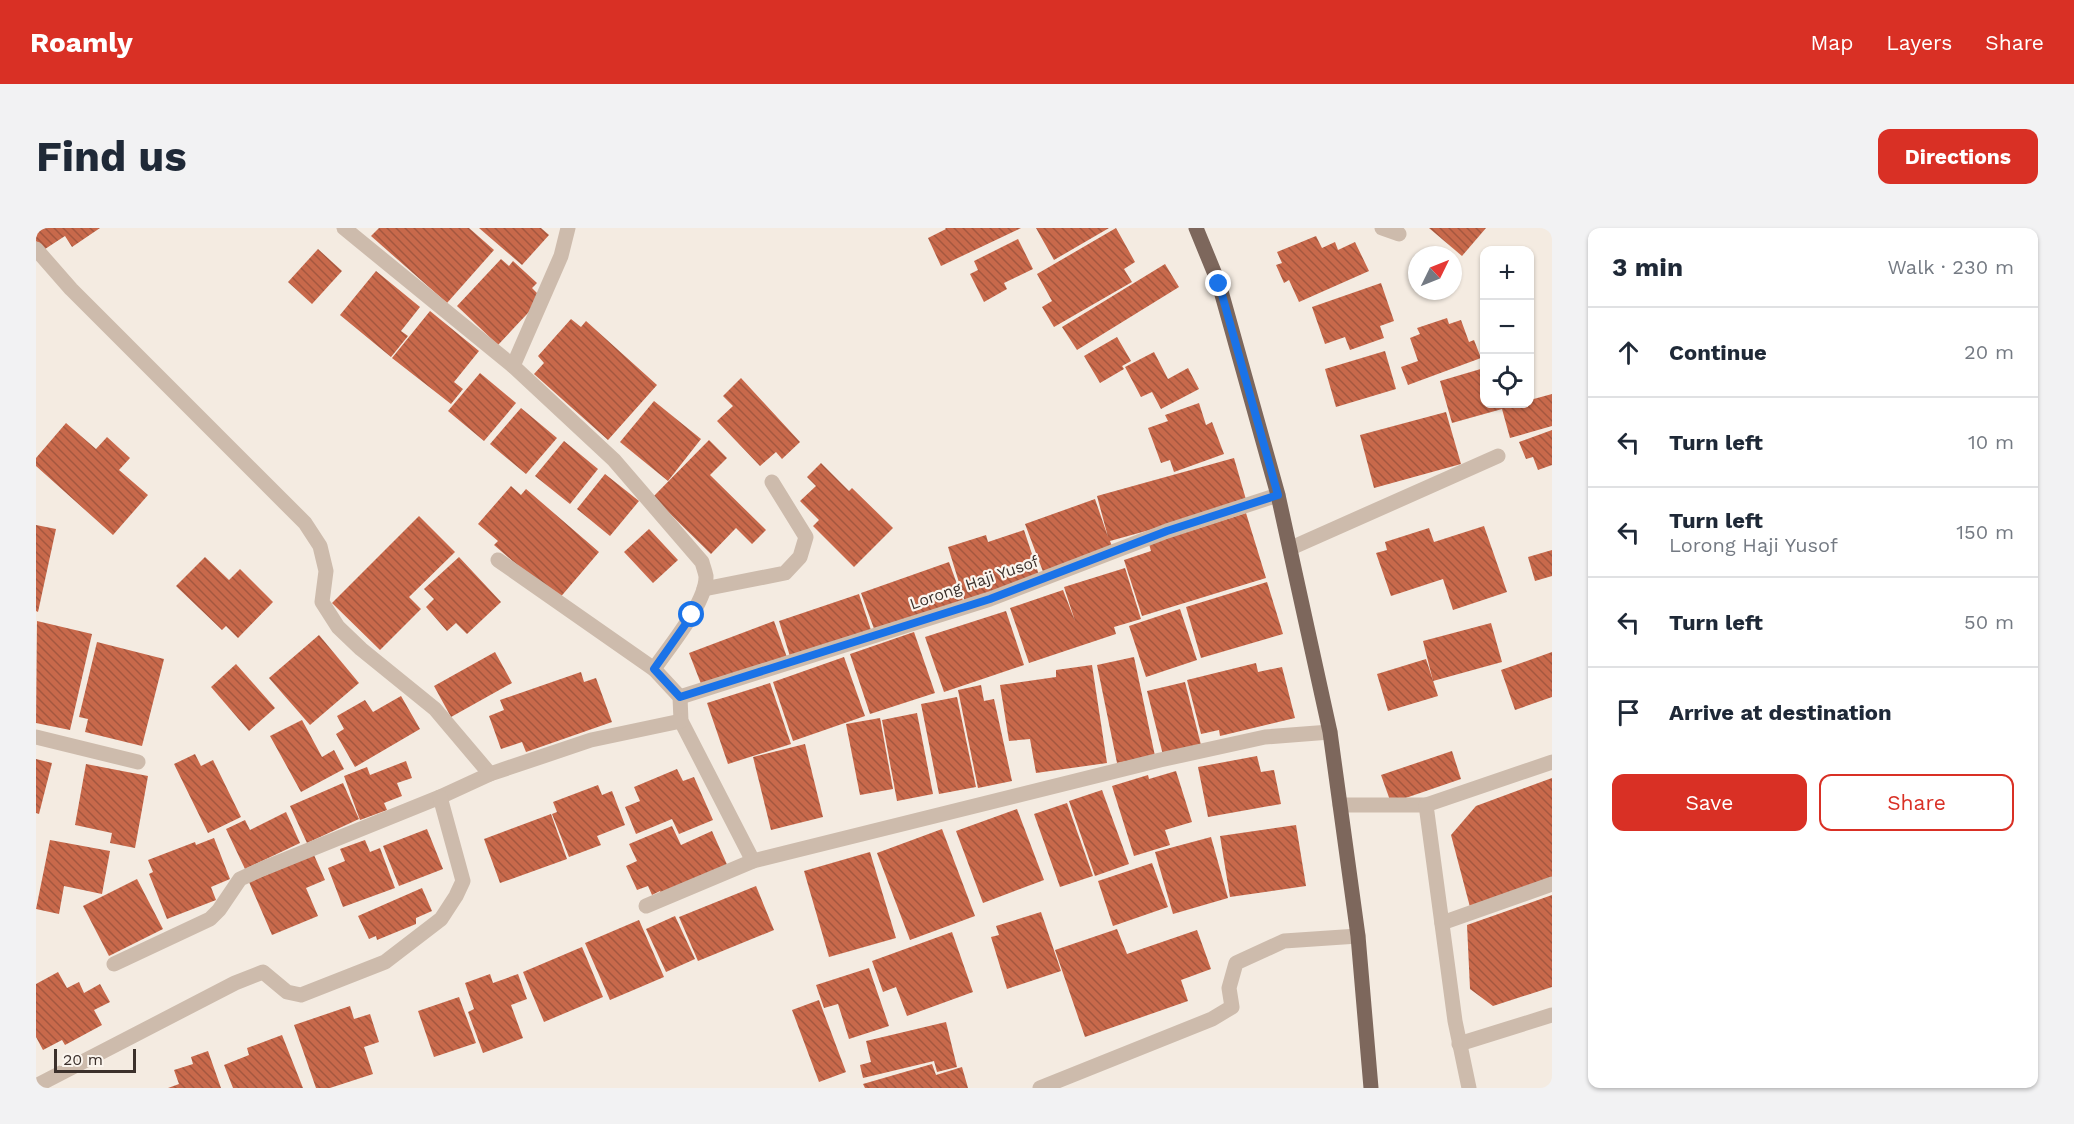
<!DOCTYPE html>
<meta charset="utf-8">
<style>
:root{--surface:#fff;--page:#f2f2f3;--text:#1f2937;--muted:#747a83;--line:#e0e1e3;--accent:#d93025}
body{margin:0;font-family:"Work Sans",sans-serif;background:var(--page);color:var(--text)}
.controls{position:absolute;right:18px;top:18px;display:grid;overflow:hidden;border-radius:12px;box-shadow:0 2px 4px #0004}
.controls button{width:54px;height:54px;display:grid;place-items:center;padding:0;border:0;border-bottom:2px solid var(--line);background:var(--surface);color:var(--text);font:30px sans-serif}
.compass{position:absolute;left:1372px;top:18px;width:54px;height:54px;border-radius:50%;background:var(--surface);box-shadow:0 2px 4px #0004;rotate:47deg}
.scale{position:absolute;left:18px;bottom:15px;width:82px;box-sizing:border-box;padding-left:6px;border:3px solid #3b302b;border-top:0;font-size:16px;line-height:21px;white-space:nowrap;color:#3b302b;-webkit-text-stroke:4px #fbf5ee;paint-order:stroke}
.stop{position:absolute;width:18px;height:18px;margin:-14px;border:4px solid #1a73e8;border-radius:50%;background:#fff}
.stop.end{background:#1a73e8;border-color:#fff;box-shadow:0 2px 6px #0008}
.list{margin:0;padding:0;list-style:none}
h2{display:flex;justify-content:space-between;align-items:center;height:78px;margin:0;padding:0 24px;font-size:26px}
h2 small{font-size:20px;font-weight:400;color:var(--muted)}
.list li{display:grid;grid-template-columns:39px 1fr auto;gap:18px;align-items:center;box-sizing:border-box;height:90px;padding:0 24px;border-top:2px solid var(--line)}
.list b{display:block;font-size:22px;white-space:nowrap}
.list p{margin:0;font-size:20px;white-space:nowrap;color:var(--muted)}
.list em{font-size:20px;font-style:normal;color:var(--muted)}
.actions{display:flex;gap:12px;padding:18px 24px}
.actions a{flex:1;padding:14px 0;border:2px solid var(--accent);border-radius:12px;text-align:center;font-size:21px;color:var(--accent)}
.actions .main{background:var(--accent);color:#fff}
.icon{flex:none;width:33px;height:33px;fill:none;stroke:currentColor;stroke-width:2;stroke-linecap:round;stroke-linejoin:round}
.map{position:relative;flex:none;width:1516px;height:860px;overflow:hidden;border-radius:12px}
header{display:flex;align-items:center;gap:36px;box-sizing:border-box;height:84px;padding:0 30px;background:var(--accent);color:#fff}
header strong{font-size:28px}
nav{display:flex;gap:33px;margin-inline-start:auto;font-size:21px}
.intro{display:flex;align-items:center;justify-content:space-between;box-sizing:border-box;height:144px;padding:0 36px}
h1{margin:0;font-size:42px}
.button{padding:15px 27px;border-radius:12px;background:var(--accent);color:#fff;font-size:21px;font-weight:700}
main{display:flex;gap:36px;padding:0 36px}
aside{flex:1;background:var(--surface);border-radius:12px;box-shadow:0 2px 4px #0004}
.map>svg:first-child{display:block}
.building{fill:url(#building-back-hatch)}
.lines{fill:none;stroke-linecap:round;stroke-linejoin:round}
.minor{stroke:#cdbbac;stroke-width:15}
.major{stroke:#7d675c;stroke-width:15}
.route{stroke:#1a73e8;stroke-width:8}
.labels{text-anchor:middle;stroke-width:4.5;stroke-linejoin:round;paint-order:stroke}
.street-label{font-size:16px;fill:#3b302b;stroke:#fbf5ee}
</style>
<header>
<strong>Roamly</strong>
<nav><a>Map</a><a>Layers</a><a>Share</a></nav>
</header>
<div class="intro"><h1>Find us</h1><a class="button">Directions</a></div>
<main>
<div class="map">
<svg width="1516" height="860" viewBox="0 0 1516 860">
<defs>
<pattern id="building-back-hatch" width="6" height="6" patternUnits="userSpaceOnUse" patternTransform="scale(1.5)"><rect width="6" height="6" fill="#c8694b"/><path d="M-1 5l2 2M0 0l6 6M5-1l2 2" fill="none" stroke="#a4573f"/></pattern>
</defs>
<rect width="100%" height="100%" fill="#f4ebe1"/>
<!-- building -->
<g class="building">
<path d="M0,0H64L36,19L29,8L6,23L0,13Z"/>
<path d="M343,0H433L458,22L411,75L335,8Z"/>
<path d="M443,0H505L513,7L486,37Z"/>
<path d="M909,0H985L905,38L892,10L910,1Z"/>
<path d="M1000,0H1073L1018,32Z"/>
<path d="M1080,0L1099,34L1088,41L1096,54L1018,99L1006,79L1016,73L1001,46Z"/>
<path d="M1393,0H1450L1426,28Z"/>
<path d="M1280,8L1286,20L1299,14L1302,22L1319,14L1333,43L1263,74L1253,52L1248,55L1240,37L1246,35L1241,24Z"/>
<path d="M982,11L997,41L968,55L971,61L948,74L934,46L942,42L938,33Z"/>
<path d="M282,21L306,43L276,76L252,54Z"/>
<path d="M465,31L473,38L477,33L501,55L496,60L506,70L462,117L421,78Z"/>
<path d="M1129,36L1143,59L1041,122L1026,99Z"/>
<path d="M340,43L384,79L365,103L372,108L355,129L304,87Z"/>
<path d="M1345,55L1358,93L1344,98L1348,110L1314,122L1309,109L1289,116L1276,79Z"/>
<path d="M394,83L443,123L418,154L427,161L415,176L356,130Z"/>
<path d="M1411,90L1413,96L1425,92L1433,114L1438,112L1445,130L1372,157L1365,139L1382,133L1374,110L1384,106L1381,100Z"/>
<path d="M535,91L545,99L550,93L621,157L572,212L498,146L508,135L502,128Z"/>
<path d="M1081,109L1095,133L1086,138L1088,141L1064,155L1048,128Z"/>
<path d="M1349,123L1360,161L1300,179L1289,141Z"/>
<path d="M1118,124L1132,151L1152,140L1163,161L1125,181L1116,164L1105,169L1089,139Z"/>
<path d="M1448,140V176H1494V172L1516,166V198L1474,210L1466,181L1416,195L1404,153Z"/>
<path d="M444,145L480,175L448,213L412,183Z"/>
<path d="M705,150L764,214L746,231L740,224L724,238L681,193L697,178L687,168Z"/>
<path d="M618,173L665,211L632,253L584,214Z"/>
<path d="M1163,175L1170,197L1176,194L1188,226L1138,244L1134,232L1125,235L1112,200L1132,193L1129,187Z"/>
<path d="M485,180L521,210L490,246L454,216Z"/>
<path d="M1410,184L1425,236L1338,260L1324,207Z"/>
<path d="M30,195L60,221L71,209L94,230L83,242L112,267L77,307L0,238V230Z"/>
<path d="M1516,202V237L1502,242L1497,229L1490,231L1483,214Z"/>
<path d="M673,212L691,230L674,247L730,302L716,316L700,300L675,326L617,269Z"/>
<path d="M528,213L562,241L534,276L499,248Z"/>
<path d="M1198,230L1211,275L1074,313L1078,324L1009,349L989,296L1059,271L1072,309L1061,268Z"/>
<path d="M785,235L813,263L816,260L857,300L818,339L777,298L783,292L764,273L780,258L771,249Z"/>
<path d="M569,246L603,273L574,308L541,281Z"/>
<path d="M475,258L485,267L490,261L563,324L522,372L458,317L462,313L442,296Z"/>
<path d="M1210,285L1230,350L1106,388L1088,332L1115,323L1113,316Z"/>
<path d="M383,288L419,324L373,369L385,381L344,422L296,375Z"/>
<path d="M0,297L20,301L2,384L0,383Z"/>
<path d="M1448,298L1471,364L1417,382L1407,351L1355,368L1340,325L1351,322L1349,314L1393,300L1398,314Z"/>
<path d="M613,301L642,332L617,355L588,324Z"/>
<path d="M988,302L1005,353L930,377L912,319L950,307L952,314Z"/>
<path d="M1516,322V348L1499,353L1492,329Z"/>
<path d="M169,329L193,352L204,341L237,374L202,410L190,398L186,402L140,358Z"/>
<path d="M423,329L465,374L431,406L420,395L411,403L390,379L398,371L388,361Z"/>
<path d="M913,334L929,378L841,409L825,365Z"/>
<path d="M1089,340L1105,391L1078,399L1080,406L993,435L974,380L1027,362L1039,393L1028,359Z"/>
<path d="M1231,354L1247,406L1165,430L1150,379Z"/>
<path d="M823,366L837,408L756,435L743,393Z"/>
<path d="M1144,381L1161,432L1110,449L1093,398Z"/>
<path d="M970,383L988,437L908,464L889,409Z"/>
<path d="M1,393L56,406L34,502L0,495Z"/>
<path d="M738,393L753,435L669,466L653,425Z"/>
<path d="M1455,395L1466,434L1397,453L1387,413Z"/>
<path d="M878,404L899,465L834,486L814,426Z"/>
<path d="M283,407L323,455L274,497L233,450Z"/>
<path d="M61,414L128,431L106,518L49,504L52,491L43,489Z"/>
<path d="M459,424L476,455L415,489L398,458Z"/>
<path d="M1516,424V469L1479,482L1465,442Z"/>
<path d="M808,429L829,488L757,513L737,454Z"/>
<path d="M1098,429L1119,528L1081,535L1061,437Z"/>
<path d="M1390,431L1402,468L1352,483L1341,446Z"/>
<path d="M1220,435L1222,444L1246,439L1259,490L1184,508L1183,502L1165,506L1151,452Z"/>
<path d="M200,436L239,480L213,503L175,459Z"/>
<path d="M1056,437L1071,535L1000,545L994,511L973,513L964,457L1020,449V442Z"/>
<path d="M545,444L548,454L560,450L576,494L490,524L486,514L465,521L453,488L468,482L464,472Z"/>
<path d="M1149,454L1165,517L1127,527L1111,463Z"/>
<path d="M734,455L755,516L692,536L671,475Z"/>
<path d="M945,457L948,473L958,471L976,553L942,560L922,462Z"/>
<path d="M365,468L384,501L319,539L300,506L308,501L301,488L329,472L337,484Z"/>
<path d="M921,469L940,559L903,566L885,476Z"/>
<path d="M881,485L897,566L861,573L846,492Z"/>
<path d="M844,490L857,561L824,567L810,496Z"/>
<path d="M266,492L286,529L298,522L308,541L265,564L234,508Z"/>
<path d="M769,516L787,589L735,602L717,529Z"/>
<path d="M1416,523L1425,551L1355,575L1345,547Z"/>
<path d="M159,526L165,538L177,532L205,589L172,605L138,536Z"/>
<path d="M1221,528L1225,544L1238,542L1245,576L1172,589L1162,539Z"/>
<path d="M0,531L16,535L3,586L0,585Z"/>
<path d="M370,533L376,550L361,555L366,568L348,575L351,582L324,592L308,548L331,539L334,547Z"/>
<path d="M50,536L112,548L99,620L74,615L76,605L39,597Z"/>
<path d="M641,541L647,553L658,549L677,592L643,606L636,591L600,606L589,579L604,573L598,559Z"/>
<path d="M1140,543L1156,594L1129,602L1134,617L1098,628L1076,558L1112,547L1113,551Z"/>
<path d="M1516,550V649L1434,679L1415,607L1440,578Z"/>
<path d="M307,555L323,591L271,615L254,578Z"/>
<path d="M562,557L566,567L576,563L589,597L561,608L565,617L533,629L516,586L521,584L517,574Z"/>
<path d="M1066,562L1093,636L1059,648L1033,573Z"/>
<path d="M1031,575L1057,648L1024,659L998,586Z"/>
<path d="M981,581L1008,652L947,675L920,603Z"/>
<path d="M250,584L264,615L209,641L190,601L209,592L214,602Z"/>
<path d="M515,586L531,631L464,655L448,611Z"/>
<path d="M1260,597L1270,658L1194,669L1184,608Z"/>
<path d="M636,598L645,617L676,603L693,641L627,670L624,663L616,667L612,658L601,662L590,638L601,633L593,616Z"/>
<path d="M391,601L407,641L363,658L347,618Z"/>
<path d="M906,601L939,688L874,712L841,625Z"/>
<path d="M1175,609L1192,670L1137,686L1119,624Z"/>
<path d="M178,610L194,651L175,659L180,672L131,691L113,646L117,644L112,632L159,614L160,617Z"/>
<path d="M14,612L74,623L66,666L28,658L23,686L0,681Z"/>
<path d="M329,612L334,624L344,620L359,660L307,679L292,640L309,633L304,621Z"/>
<path d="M834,624L860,710L793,729L768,643Z"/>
<path d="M278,627L289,652L270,660L282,688L236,707L213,654Z"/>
<path d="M1116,635L1132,679L1077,698L1062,653Z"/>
<path d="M101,651L127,701L73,728L47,678Z"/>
<path d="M720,658L738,702L662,733L643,689Z"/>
<path d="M386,660L396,683L380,690V696L341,712L340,708L333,711L322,688Z"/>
<path d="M1516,667V759L1457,778L1434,761L1431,697Z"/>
<path d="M1005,684L1025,743L971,761L955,709L963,707L960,698Z"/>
<path d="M639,688L659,731L630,744L610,701Z"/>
<path d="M603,692L628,749L574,772L549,715Z"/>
<path d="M1081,701L1091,726L1161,702L1175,741L1145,752L1152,773L1049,809L1019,722Z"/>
<path d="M916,704L937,764L871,788L860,759L847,764L836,733Z"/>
<path d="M546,719L567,769L508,794L487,744Z"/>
<path d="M833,740L853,798L813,811L802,776L788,780L780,757Z"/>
<path d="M22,744L31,760L43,754L48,765L64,756L74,774L58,782L66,797L29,817L26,812L7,822L0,809V756Z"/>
<path d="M454,746L457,755L482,746L491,771L475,777L487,810L447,825L432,784L438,781L429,755Z"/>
<path d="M423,769L440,815L398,829L382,783Z"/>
<path d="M783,772L810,844L783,854L756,782Z"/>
<path d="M314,778L318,791L334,786L343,814L328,819L337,846L294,860H280L258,797Z"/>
<path d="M910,794L921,839L901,844L898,833L827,850L824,837L835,834L830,813Z"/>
<path d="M246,807L267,860H197L188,837L213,827L211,820Z"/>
<path d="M172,823L185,860H132L143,856L138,842L157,836L155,829Z"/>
<path d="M896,836L900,847L926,839L932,860H829L827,856Z"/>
</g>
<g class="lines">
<!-- minor -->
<g class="minor">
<path d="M308,0L477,138L578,232L666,334C667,338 669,343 670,348C671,374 633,419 618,441L644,469L645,493L717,633L1124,532L1229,509L1294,504"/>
<path d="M1346,0L1363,6"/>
<path d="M0,21L35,61L269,295L284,318L290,343L286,374L302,399L325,421L399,481L454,546"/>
<path d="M477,138L525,28L532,0"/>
<path d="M1255,320L1462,228"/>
<path d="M462,332L618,441"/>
<path d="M668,361L749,345L764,329L770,309L736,254"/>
<path d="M644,469L954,371L1131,303L1242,267"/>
<path d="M0,509L102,534"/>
<path d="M1304,577H1390"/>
<path d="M610,678L717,633"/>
<path d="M1406,695L1516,656"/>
<path d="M78,736L174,691L183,682L204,651L226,641L404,569L454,546L555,512L645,493"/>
<path d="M1423,816L1516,787"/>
<path d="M0,858L199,755L227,744L251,764L265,767L349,734L405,691L420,668L427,653L404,569"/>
<path d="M1004,860L1176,791L1196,779L1193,760L1200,735L1248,713L1322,708"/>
<path d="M1433,860L1419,793L1390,577L1516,534"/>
</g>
<!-- major -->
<path class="major" d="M1160,0L1183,56L1242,267L1294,504L1322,708L1335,860"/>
</g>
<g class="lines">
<!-- route -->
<path class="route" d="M656,387L618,441L644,469L954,371L1131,303L1242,267L1183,56"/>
</g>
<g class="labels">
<!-- street labels -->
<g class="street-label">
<text transform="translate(938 354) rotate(-19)" y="6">Lorong Haji Yusof</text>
</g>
</g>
</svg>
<div class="controls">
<button>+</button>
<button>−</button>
<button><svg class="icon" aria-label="locate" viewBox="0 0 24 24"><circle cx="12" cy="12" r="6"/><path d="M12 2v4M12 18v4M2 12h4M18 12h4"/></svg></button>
</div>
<svg class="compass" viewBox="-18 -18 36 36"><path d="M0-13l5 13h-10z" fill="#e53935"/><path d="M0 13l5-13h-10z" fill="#747a83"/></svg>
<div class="scale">20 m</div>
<div class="stop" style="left:656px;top:387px"></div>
<div class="stop end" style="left:1183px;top:56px"></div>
</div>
<aside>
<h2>3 min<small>Walk · 230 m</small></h2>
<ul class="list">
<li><svg class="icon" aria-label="ahead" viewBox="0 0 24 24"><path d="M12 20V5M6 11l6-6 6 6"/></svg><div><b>Continue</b></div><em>20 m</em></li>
<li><svg class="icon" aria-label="left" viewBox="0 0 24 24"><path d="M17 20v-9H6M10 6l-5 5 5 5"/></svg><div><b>Turn left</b></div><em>10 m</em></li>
<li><svg class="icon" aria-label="left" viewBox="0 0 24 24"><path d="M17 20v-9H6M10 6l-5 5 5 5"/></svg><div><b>Turn left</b><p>Lorong Haji Yusof</p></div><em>150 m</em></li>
<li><svg class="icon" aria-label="left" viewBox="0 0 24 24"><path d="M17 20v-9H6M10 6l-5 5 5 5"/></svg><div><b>Turn left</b></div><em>50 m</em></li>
<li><svg class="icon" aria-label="arrive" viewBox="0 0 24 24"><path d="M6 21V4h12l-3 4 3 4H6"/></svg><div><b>Arrive at destination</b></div></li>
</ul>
<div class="actions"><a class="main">Save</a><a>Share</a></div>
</aside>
</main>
